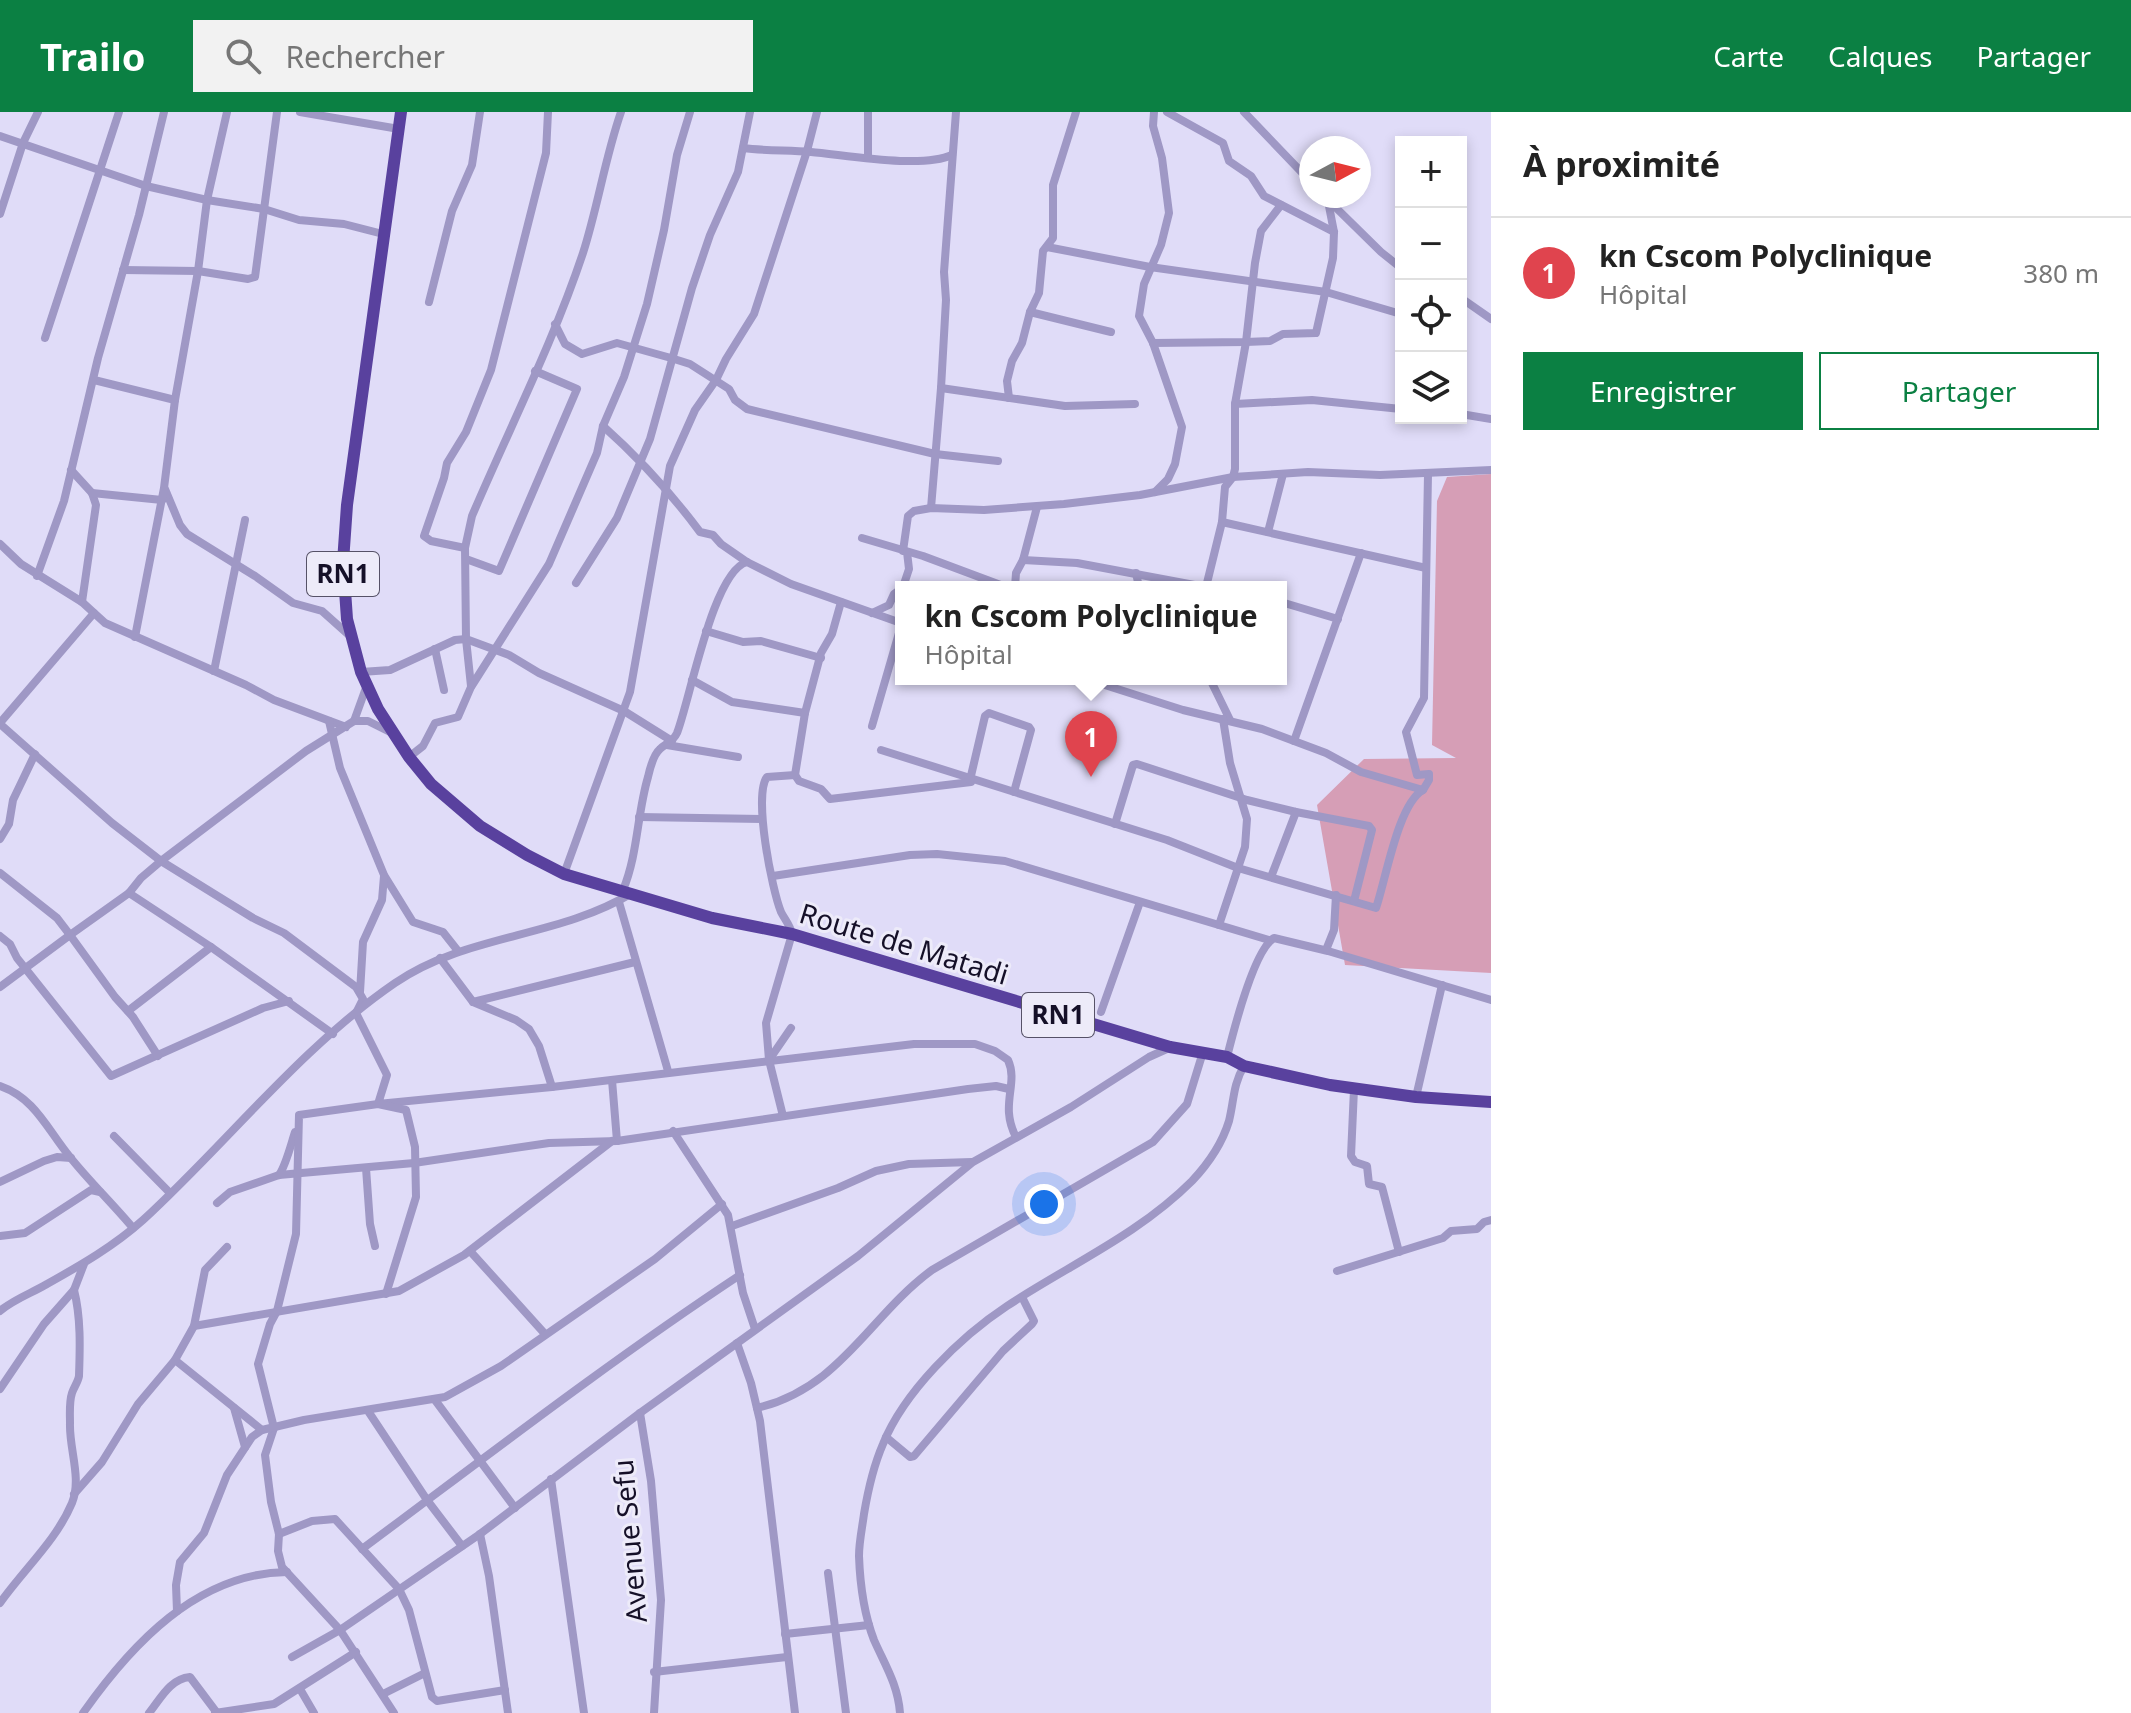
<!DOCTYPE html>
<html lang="fr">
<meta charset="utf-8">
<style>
:root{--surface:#fff;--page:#f2f2f2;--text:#222;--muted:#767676;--line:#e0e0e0;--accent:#0b8043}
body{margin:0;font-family:"Noto Sans",sans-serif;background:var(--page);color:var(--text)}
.controls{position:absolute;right:24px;top:24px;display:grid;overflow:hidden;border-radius:0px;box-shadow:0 4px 12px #0003}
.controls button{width:72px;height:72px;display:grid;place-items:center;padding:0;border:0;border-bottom:2px solid var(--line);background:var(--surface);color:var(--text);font:40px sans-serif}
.compass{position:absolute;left:1299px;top:24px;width:72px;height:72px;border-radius:50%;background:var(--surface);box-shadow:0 4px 12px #0003;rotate:83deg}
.you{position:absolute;left:1044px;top:1092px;width:28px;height:28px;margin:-20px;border:6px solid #fff;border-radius:50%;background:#1a73e8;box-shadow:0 0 0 12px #1a73e833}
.badge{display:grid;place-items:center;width:52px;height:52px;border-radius:50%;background:var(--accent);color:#fff;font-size:26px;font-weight:700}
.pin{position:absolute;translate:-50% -66px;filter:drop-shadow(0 2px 4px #0008)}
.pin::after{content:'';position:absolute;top:42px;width:28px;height:24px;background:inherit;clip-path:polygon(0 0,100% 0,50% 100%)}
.popup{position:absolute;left:895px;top:469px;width:392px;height:104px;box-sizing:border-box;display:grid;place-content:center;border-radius:0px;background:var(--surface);filter:drop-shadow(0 2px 6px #0005);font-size:26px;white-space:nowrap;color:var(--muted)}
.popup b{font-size:30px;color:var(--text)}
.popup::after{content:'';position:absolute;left:50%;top:100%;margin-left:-16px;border:16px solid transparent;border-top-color:var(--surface)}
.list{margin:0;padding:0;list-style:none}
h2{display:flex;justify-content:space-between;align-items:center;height:104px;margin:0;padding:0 32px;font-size:34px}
h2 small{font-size:26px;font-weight:400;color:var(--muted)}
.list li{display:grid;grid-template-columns:52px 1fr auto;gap:24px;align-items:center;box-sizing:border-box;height:112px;padding:0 32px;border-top:2px solid var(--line)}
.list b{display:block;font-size:30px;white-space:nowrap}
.list p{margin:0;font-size:26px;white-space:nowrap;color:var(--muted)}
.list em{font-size:26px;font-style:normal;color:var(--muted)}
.actions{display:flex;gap:16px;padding:24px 32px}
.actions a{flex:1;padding:18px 0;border:2px solid var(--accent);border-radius:0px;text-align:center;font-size:28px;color:var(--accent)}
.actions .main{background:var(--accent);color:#fff}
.icon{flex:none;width:44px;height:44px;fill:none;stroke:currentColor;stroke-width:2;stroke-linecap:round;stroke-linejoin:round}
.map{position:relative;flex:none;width:1491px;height:1601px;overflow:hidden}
header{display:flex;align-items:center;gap:48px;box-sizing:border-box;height:112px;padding:0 40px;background:var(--accent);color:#fff}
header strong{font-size:38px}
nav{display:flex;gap:44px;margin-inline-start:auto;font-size:28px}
.search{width:560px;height:72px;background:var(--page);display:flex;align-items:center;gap:20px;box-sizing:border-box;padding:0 28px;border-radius:0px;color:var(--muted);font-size:30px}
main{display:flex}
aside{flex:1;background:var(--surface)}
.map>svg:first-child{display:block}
.green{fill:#d69eb6}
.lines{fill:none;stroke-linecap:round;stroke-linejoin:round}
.minor{stroke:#9f98c5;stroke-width:8}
.highway{stroke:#59419e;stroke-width:12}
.labels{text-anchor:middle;stroke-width:6;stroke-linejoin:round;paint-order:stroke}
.shield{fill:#edebf9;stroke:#565267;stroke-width:2}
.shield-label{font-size:26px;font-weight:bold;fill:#151028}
.street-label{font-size:28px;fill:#151028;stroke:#edebf9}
</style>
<header>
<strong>Trailo</strong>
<div class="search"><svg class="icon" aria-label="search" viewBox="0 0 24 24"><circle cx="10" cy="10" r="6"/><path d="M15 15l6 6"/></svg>Rechercher</div>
<nav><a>Carte</a><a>Calques</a><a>Partager</a></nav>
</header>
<main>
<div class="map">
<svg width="1491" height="1601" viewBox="0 0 1491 1601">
<rect width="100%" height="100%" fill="#e0dcf8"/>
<!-- green -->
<path class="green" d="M1491,362V861L1345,853L1317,693L1364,647L1456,646L1432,633L1437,389L1447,365Z"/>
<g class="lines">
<!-- minor -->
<g class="minor">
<path d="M300,0L399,17"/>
<path d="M1154,0L1153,14L1162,46L1169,101L1161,133L1144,172L1139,204L1153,231L1182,315L1175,352L1168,367L1155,380"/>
<path d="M1167,0L1223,31L1229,49L1251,64L1264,84L1334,120"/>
<path d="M1244,0L1311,70"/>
<path d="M0,24L146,74L207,88L264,97L299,108L344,112L383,122"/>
<path d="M743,36C766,39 789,38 811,40C846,43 921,57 952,43"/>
<path d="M868,45V0"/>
<path d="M1324,84L1381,140L1401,156"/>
<path d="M0,102L23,31L38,0"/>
<path d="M1047,135L1150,155L1326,180L1401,202"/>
<path d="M123,158L198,159L248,167L255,165L277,0"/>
<path d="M1461,186L1491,207"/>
<path d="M429,190L452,99L472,53L480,0"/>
<path d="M1030,200L1111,220"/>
<path d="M555,212L565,232L582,242L617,231L671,246L690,252L729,277L735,288L747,297L935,342L998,349"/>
<path d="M45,226L119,0"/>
<path d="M1153,231L1246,230L1270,229L1283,222L1316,221L1333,146L1334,120L1328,89"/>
<path d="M94,268L175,288"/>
<path d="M941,276L1065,294L1135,292"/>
<path d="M1009,286L1007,269L1012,249L1022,231L1030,200L1039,181L1043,139L1053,126V73L1076,0"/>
<path d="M1235,292L1312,288L1401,297"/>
<path d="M1461,302L1491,307"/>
<path d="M603,314C640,347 671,381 700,420L713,423L721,432L747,450L791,472L901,511"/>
<path d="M71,358L92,381L96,393L82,490"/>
<path d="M165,377L180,413L187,422L255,464L293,491L322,499L350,524"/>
<path d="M92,381L162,388L166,385"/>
<path d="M931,396L941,276L946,188L944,160L956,0"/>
<path d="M1222,410L1426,456"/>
<path d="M1268,420L1283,362"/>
<path d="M862,426L923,444L1006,475"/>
<path d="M0,432L21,452L82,490L105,511L246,573L274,588L346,615"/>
<path d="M465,436L431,429L424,424L444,366L447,351L466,320L491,258L546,41L548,0"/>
<path d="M903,439L908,404L914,399L931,396L984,398L1064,392L1140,383L1233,365L1308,360L1380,363L1491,358"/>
<path d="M466,447L499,459L577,277L535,259"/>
<path d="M1023,448L1077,451L1205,475"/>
<path d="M1136,461L1139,475"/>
<path d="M37,464L64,389L98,246L139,103L164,0"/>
<path d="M576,471L617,406L650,327L692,176L710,123L738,60L750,0"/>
<path d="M903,475L909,457L907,440"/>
<path d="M1015,475L1016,461L1023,448L1037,395"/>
<path d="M1206,475L1222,410L1225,375L1233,365L1235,357V292L1246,230L1255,151L1261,119L1281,93"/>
<path d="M1281,490L1338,507"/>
<path d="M872,501L889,493L894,482L901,477"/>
<path d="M706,519L743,530L761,529L821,546"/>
<path d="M135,525L164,376L175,288L198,159L207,88L227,0"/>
<path d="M435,537L444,578"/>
<path d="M214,559L245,408"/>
<path d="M361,560L390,558L455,528L466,527L509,543L539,561L624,599L672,629"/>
<path d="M1210,567L1230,608"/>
<path d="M692,568L732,590L805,601"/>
<path d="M471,574L466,527L465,436L472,404C509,317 553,231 583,141C598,94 605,46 621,0"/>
<path d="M329,609L340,656L384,763L413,810L443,820L458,839"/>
<path d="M354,609L367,573"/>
<path d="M0,611L94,501"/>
<path d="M0,612L112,711L161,749L253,806L284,821L356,875L363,887L356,901L387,963L378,992L552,975L914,932H975L995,939L1008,948C1019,972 999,993 1016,1025"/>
<path d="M872,614L901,514"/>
<path d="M1294,629L1361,441"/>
<path d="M667,633L738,645"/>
<path d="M881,638L1167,728L1238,756L1376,796C1386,767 1398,692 1423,678L1361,660L1326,641L1262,617L1183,598L1086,567"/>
<path d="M409,645L423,634L435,611L458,605L471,575L549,452L597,341L603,314L624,265L647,192L664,118L677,43L690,0"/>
<path d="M795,663L799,669L821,677L830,687L971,670"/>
<path d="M970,668L985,604L989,601L1029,615L1031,618L1014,680"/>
<path d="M1423,678L1429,668V662L1417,663L1406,620L1424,586L1428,362"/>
<path d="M639,705L762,707"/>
<path d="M1115,712L1133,653L1137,652L1247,688L1296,700L1369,714L1372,718L1354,789"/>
<path d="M0,727L9,712L13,688L35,642"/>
<path d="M0,761L57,806L70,823L129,781L141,766L161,749L306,639L354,609H368L392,621"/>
<path d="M564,762L630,580L670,354L695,298L716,268L726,247L754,202L807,39L817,0"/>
<path d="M773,764L910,743L937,742L1005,749L1269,828"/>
<path d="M1271,765L1296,700"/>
<path d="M623,778C638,742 637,702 648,665C650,656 653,643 660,637C666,631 673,630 677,621C690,588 713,459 747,450"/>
<path d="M129,781L211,835L333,922"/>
<path d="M619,790L668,959"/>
<path d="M1219,813L1245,735L1247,707L1230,651L1223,607"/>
<path d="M0,824L10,832L17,846L111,964L263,896L289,889"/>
<path d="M1326,838L1334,818L1336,783"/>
<path d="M440,846L473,890L516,908L529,917L539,934L552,975"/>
<path d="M0,875L70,823L115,885L133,905L158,944"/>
<path d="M360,880L363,830L382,788L384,764"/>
<path d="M473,890L635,850"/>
<path d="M128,899L211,835"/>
<path d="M1101,900L1140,790"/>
<path d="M1227,945C1233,921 1254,838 1274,826L1328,839L1491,888"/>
<path d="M769,948L791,916"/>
<path d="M612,968L617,1029"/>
<path d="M0,974C35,986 47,1017 70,1045C89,1069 113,1092 133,1116"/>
<path d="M1354,977L1351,1044L1355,1050L1367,1054L1369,1072L1382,1075L1399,1140"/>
<path d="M1416,985L1442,873"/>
<path d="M783,1004L769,948L766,911L792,822C790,813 785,808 781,800C772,778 753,683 767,665L795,663L805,601L821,541L832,522L841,490"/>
<path d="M673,1019L728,1103L743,1181L755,1217"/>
<path d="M114,1024L170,1081"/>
<path d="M366,1056L370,1112L375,1134"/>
<path d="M279,1063C286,1053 291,1032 295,1020"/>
<path d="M0,1070L44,1049L57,1045L71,1046"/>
<path d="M217,1091L230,1080L279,1063L414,1051L549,1031L617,1029L968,977L996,974L1009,977"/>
<path d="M732,1114L838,1076L876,1059L909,1052L972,1050"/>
<path d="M0,1124L25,1121L91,1078L100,1080"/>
<path d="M470,1139L545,1222"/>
<path d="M1337,1159L1443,1126L1451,1119L1477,1117L1484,1110L1491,1108"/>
<path d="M386,1182L416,1085L415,1035L406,998L378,992L299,1003L296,1122L277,1199L270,1212L258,1252L274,1316L265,1343L271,1390L279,1422L278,1439L282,1455L340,1518L394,1601"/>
<path d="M0,1199C14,1187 32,1181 47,1172C81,1153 114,1134 143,1108C227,1031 300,936 395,871C466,822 558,826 632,781"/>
<path d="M194,1214L205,1158L227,1135"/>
<path d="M737,1231L751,1271L760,1309L795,1601"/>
<path d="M175,1248L262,1318L304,1308L445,1285L501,1254L655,1147L722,1092"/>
<path d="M0,1277L44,1212L74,1178L84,1152"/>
<path d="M435,1288L515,1396"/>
<path d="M234,1296L245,1335"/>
<path d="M757,1296C841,1276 869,1204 932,1158L1153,1030L1187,992L1203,940"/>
<path d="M368,1299L427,1388L462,1434"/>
<path d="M640,1301L651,1369L661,1488L654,1601"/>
<path d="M886,1325L910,1345L914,1344L1003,1239L1032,1212L1034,1209L1022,1185"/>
<path d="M551,1367L584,1601"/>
<path d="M74,1382L102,1350L138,1292L175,1248L194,1214L399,1179L464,1143L612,1029"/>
<path d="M279,1422L312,1409L335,1407L399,1477L409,1498L432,1585L437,1589L505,1578"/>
<path d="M480,1422L489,1464L508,1601"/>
<path d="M362,1437C487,1344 610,1249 740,1163"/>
<path d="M828,1461L846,1601"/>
<path d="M0,1491C24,1457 56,1429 72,1391C82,1366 69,1337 70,1311C70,1302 69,1290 72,1281C74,1275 78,1270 79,1264C80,1236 81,1205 74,1178"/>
<path d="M177,1499L176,1473L180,1450L204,1421L227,1363L252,1325L262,1318"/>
<path d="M785,1522L869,1513"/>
<path d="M292,1545L340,1518L480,1422L640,1301L858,1144L973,1050L1071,995L1149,945L1169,936"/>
<path d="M654,1560L787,1545"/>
<path d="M300,1577L314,1601"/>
<path d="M383,1582L425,1561"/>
<path d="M83,1601C131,1533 197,1461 287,1460"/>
<path d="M149,1601C161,1586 170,1567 190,1565L217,1601"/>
<path d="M215,1601L274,1592L356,1540"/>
<path d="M900,1601C898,1573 885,1553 874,1528C864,1502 860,1472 859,1444C859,1430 862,1417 864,1402C868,1378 873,1355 883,1332C904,1280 960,1225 1007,1194C1069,1153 1138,1123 1192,1069C1208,1052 1222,1032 1229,1009C1234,989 1233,972 1244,954"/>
</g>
<!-- highway -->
<path class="highway" d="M401,0L347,393L343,450L347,507L361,560L378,597L409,645L431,672L480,714L527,743L564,762L712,806L792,822L1170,935L1227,945L1244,954L1330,973L1416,985L1491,990"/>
</g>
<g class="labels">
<!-- shield labels -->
<g class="shield">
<rect x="307" y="440" width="72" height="44" rx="6"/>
<rect x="1022" y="881" width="72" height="44" rx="6"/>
</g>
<g class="shield-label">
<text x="343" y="471">RN1</text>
<text x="1058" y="912">RN1</text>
</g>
<!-- street labels -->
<g class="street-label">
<text transform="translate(904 832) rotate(17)" y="10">Route de Matadi</text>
<text transform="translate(630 1429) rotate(-95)" y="10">Avenue Sefu</text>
</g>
</g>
</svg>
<div class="controls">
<button>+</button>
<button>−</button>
<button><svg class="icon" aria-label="locate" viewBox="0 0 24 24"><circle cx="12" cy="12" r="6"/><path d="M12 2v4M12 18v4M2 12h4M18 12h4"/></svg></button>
<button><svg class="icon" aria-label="layers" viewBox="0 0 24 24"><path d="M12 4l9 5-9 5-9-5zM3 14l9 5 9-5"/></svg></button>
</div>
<svg class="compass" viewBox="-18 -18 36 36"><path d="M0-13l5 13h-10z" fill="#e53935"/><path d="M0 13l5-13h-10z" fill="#767676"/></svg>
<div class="you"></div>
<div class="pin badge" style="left:1091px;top:665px;background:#e0444e">1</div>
<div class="popup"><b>kn Cscom Polyclinique</b>Hôpital</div>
</div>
<aside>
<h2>À proximité<small></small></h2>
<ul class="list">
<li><span class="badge" style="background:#e0444e">1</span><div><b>kn Cscom Polyclinique</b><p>Hôpital</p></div><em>380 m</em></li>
</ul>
<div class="actions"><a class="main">Enregistrer</a><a>Partager</a></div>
</aside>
</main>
